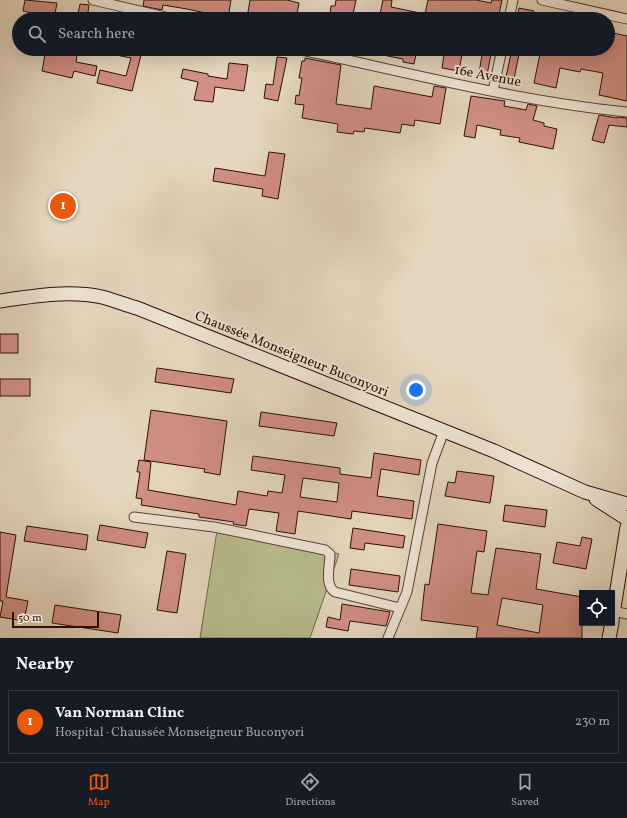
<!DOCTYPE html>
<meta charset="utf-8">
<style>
:root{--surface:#171b24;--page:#20242c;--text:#f1f3f6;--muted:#9ea1a6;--line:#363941;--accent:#ea580c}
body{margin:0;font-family:Vollkorn,serif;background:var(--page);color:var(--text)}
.controls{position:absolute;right:12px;bottom:12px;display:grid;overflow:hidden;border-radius:0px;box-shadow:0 4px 16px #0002}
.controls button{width:36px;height:36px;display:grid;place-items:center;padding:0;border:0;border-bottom:1px solid var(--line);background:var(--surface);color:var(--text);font:20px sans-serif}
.scale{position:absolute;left:12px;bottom:10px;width:87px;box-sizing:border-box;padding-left:4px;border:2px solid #2c0f02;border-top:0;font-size:11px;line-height:14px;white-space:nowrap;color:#2c0f02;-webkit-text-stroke:3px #eee5d5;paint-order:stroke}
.you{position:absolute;left:416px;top:390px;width:14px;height:14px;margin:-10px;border:3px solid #fff;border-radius:50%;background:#1a73e8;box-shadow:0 0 0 6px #1a73e833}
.badge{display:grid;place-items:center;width:26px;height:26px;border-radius:50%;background:var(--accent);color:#fff;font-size:13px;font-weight:700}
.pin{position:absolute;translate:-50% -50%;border:2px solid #fff;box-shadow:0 1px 4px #0006}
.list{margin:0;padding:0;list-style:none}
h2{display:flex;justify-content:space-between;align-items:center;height:52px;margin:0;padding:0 16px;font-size:17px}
h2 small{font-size:13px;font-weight:400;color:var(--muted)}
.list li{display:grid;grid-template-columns:26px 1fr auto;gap:12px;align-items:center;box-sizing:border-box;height:64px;margin:0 8px 8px;padding:0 8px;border:1px solid var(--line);border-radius:0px}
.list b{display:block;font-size:15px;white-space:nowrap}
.list p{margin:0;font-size:13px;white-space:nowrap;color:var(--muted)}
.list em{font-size:13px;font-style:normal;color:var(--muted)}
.icon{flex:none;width:22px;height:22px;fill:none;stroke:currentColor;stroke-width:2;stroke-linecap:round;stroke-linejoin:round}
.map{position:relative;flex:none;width:627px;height:638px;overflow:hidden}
.search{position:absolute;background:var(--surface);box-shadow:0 4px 16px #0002;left:12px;right:12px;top:12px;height:44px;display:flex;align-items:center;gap:10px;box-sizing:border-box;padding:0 14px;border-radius:22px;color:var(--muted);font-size:15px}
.sheet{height:124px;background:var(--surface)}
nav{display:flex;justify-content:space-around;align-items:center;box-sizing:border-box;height:56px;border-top:1px solid var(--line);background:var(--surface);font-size:11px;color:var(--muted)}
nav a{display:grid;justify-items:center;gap:2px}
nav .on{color:var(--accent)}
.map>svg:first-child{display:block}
.grass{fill:#b9bd8f;stroke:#726648}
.building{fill:#d18f85;stroke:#2c0f02;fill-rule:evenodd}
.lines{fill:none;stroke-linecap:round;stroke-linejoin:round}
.street-casing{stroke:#5a4131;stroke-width:11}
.secondary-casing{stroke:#2c0f02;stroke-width:15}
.street{stroke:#eee5d5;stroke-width:9}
.secondary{stroke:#eee5d5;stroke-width:13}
.labels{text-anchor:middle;stroke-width:4;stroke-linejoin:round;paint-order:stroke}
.street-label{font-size:14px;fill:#2c0f02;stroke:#eee5d5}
</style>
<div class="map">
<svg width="627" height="638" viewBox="0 0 627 638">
<rect width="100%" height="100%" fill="#e5d7bf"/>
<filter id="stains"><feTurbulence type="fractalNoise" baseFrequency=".005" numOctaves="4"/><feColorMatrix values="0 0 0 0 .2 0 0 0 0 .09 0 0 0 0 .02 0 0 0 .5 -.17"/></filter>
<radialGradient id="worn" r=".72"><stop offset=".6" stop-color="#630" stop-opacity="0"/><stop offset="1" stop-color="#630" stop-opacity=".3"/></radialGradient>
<!-- grass -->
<path class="grass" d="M217,531L339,554L310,638H200Z"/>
<!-- building -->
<g class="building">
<path d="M25,0L57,3L54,19H44L45,16L23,11Z"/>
<path d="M144,0H231L228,18L220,17V19L211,18V14L187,9L163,5L162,10L143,6Z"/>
<path d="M250,0H287L299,3L296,19L247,18Z"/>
<path d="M336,0H356L352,19L330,14L331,6H335Z"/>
<path d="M383,0H392L391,7L425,14L428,0H476L491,3L492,0H502L498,19H379Z"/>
<path d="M80,4L89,5L87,19H77Z"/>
<path d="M519,8L534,11L532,19H517Z"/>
<path d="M608,32L627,36V101L599,95L603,73L581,69L580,72L560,68L556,88L534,83L541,49H608Z"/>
<path d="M46,49H78L76,62L97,66L95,76L74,71L72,78L42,71Z"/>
<path d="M107,49H133L142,51L132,91L97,83L100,70L126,76L131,58L106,53Z"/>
<path d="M378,49H417L414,64L403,62V59L378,54Z"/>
<path d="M445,49H463L459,71L442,68Z"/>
<path d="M483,49H492L487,75L479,73Z"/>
<path d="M512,49H520L514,79L506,77Z"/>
<path d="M277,57L287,58L278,101L264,98L266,84L273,85Z"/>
<path d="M305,58L341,65L336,104L371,109L374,86L432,97L434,86L446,88L440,124L415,120L414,126L402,124L400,133L365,128L364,132L354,131L353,134L337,132L338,124L302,118L304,105L295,104L296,95L299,96L302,78H299L302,61H305Z"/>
<path d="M229,63L248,65L244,91L215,87L213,102L194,100L198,82L181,78L183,69L208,74V76L227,79Z"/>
<path d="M471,96L505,101L504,106L526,110L528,104L537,106L533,120L544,123V126L557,129L553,149L519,142L520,138L500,135L501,130L477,125L475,138L464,136Z"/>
<path d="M599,115L617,118V117L627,118V127L609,125L604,143L592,140Z"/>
<path d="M269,152L285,154L278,199L262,196L263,189L213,181L215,168L265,176Z"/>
<rect x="0" y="334" width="18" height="19"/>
<path d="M157,368L234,379L231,393L155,382Z"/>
<rect x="0" y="379" width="30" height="17"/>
<path d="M151,410L227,421L220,475L204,472L205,469L144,460Z"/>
<path d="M261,412L337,423L334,436L259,426Z"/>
<path d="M374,453L421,460L419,475L381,469L377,496L414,501L412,519L352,511L351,519L298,511L295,534L276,531L279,513L249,509L246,526L233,524L234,522L199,517V514L141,505L142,499L136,498L140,472H137L139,460L151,462L148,490L236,505L238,491L267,496L268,491L282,493L285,475L251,470L253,456L340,468V474L371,478ZM303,478L339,483L337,502L300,497Z"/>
<path d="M457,471L494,476L490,503L445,496L448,482L455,483Z"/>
<path d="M505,505L547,510L545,527L503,521Z"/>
<path d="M438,524L487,531L484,552L477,551L471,593L488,595L496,548L541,554L536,589L582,597V638H476L478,627L421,620L425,584L429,585ZM502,598L543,605L539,633L497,625Z"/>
<path d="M100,525L148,533L145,548L97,540Z"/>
<path d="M27,526L88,535L86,550L24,541Z"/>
<path d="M353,528L405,536L403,548L365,543L364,550L350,548Z"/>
<path d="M0,532L16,535L6,597L28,601L24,621L0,617L3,601H0Z"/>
<path d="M582,537L592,539L586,569L553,563L557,542L580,546Z"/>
<path d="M167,551L186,554L177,613L157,610Z"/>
<path d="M351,569L400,576L398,592L349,585Z"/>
<path d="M342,604L390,612L386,626L350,621L348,631L326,627L328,617L340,620Z"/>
<path d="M55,605L121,615L118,633L52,623Z"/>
</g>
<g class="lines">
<!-- street casing -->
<g class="street-casing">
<g id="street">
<path d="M93,0L174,19"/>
<path d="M542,0L627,19"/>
<path d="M509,19L513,0"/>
<path d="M297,49C406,72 516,101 627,112"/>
<path d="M493,91L502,49"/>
<path d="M134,517L214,527L325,550L330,554C330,566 324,585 335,592L400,608"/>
<path d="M613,611L627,614"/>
<path d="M388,638L407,592L432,463L444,431"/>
</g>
</g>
<!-- secondary casing -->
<g class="secondary-casing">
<g id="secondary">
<path d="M0,301C34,296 68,290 102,297C114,300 126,305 137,308L494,451L585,492L627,504"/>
<path d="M596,499L627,519"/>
<path d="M612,620L627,527"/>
<path d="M609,638L612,623"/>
</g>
</g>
<!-- street -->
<use href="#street" class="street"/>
<!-- secondary -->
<use href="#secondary" class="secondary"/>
</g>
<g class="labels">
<!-- street labels -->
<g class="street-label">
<text transform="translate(488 75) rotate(11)" y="5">16e Avenue</text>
<text transform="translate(292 353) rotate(22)" y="5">Chaussée Monseigneur Buconyori</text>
</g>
</g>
<rect width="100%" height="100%" filter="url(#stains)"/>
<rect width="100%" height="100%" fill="url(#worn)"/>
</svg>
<div class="controls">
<button><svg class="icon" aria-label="locate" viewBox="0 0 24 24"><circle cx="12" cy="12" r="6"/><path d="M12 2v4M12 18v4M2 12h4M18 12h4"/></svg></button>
</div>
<div class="scale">50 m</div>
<div class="you"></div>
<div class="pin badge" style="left:63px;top:206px">1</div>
<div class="search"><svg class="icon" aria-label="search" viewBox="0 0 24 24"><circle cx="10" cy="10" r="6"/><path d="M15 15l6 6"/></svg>Search here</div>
</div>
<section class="sheet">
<h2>Nearby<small></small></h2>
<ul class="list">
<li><span class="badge">1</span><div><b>Van Norman Clinc</b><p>Hospital · Chaussée Monseigneur Buconyori</p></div><em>230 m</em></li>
</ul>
</section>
<nav>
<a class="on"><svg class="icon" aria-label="map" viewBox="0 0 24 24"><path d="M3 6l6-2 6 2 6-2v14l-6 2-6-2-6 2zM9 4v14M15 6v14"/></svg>Map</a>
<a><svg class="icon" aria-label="directions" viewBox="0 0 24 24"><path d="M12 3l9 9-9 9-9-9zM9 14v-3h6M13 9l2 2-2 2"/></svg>Directions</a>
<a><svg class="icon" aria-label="saved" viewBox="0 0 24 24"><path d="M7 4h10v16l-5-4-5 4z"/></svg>Saved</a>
</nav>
